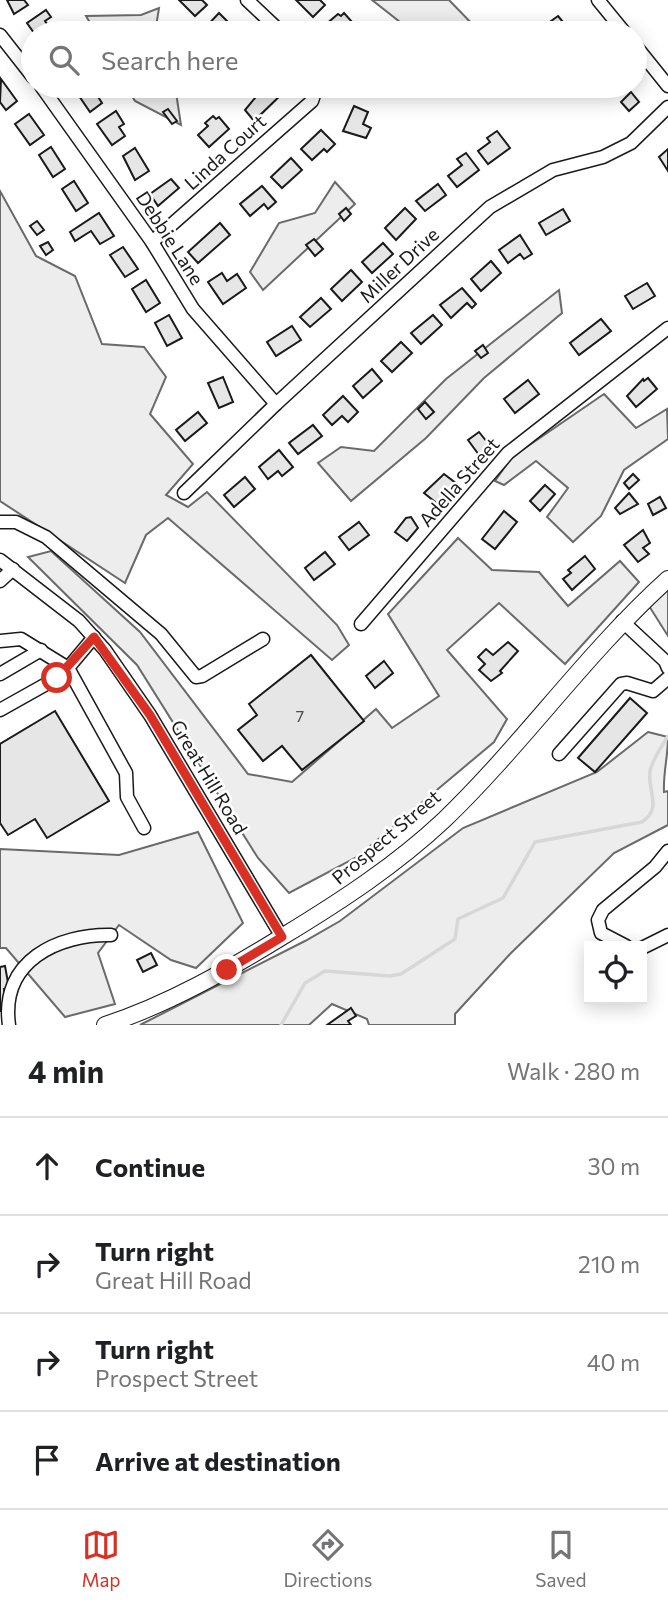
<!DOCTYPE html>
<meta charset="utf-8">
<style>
:root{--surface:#fff;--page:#f6f6f6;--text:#202124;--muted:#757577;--line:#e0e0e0;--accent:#d93025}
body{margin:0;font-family:Commissioner,sans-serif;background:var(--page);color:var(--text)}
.controls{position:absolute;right:21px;bottom:21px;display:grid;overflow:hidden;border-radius:0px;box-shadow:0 4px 18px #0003}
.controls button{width:63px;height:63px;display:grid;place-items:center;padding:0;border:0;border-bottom:2px solid var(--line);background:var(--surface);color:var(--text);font:35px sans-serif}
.stop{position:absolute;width:21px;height:21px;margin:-16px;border:5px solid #d93025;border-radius:50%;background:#fff}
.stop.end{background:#d93025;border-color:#fff;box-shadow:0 2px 7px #0008}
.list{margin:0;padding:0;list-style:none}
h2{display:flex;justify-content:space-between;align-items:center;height:91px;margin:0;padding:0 28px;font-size:30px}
h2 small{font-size:23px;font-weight:400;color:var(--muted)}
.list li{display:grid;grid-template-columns:46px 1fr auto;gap:21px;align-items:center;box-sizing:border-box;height:98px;padding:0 28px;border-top:2px solid var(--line)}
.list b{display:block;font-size:26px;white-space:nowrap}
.list p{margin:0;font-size:23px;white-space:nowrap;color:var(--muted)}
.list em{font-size:23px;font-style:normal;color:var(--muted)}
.icon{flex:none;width:38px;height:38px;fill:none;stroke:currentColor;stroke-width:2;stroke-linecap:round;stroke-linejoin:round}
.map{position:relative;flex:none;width:668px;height:1025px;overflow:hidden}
.search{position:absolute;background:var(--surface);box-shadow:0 4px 18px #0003;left:21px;right:21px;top:21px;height:77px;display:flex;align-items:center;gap:18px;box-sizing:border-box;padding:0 24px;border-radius:38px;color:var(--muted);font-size:26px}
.sheet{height:483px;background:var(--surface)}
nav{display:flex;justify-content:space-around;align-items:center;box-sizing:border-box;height:98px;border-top:2px solid var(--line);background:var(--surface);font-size:19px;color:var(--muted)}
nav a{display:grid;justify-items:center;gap:4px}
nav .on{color:var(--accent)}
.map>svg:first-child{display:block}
.green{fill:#ededed;stroke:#6a6a6a;stroke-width:2}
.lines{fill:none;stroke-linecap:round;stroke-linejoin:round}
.stream{stroke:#d7d7d7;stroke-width:3.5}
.building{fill:#e6e6e6;stroke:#1a1a1a;stroke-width:2}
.minor-casing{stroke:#1a1a1a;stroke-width:15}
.major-casing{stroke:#1a1a1a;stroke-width:18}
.minor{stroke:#fff;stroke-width:12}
.major{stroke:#fff;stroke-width:16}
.route{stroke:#d93025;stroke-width:9}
.labels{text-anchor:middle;stroke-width:5;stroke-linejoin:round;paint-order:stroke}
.number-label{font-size:16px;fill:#4d4d4d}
.street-label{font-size:19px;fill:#1a1a1a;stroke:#fff}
</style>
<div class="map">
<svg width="668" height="1025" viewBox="0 0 668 1025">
<rect width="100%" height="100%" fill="#fff"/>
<!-- green -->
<g class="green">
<path d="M372,0H449L481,33H414Z"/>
<path d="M159,8L155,33H96L86,16L141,15Z"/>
<path d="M126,86H175L181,125L135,101Z"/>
<path d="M335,182L355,204L263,290L250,272L279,223L315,213Z"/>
<path d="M0,191L36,256L75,276L102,344L144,347L166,377L150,414L193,464L166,495L188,507L207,492L337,625L349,645L332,660L168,518L146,535L125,583L0,501Z"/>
<path d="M559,290L562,313L484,378L426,438L351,501L318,463L341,447L374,451L446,379Z"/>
<path d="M604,394L636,428L667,409L668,439L624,470L601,516L573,542L547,517L568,488L536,461L504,485L495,481L512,457Z"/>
<path d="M458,538L492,570L539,572L568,606L620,561L639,582L565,664L499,603L447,650L507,719L494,742L357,857L289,893L258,858L137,665L28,557L51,551L140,632L248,774L292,782L376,709L392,728L439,696L388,614Z"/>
<path d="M668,588V636L649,606Z"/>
<path d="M648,732L668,737C668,757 663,773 664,792L668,791V825L614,853L511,953L455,1014V1025H369L367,1019L332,1004L309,1025H140L305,941L340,921L463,828L597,772Z"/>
<path d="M198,832L243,923L196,968L171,960L119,925L98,953L115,1004L65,1017L6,948H0V849L119,855Z"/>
</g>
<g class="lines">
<!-- stream -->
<path class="stream" d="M281,1025L305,983L325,971L390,976L401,974L455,939L458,919L503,898L535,842L642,822C663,808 647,791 650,771C653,758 661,748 668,736"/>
</g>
<!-- building -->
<g class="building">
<path d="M7,0H24L28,5L14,14Z"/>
<path d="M179,0H202L207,5L195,16Z"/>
<path d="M296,0H320L325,5L313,17Z"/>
<path d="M46,10L51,17L45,21L50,28L54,25L58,31L34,33L27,23Z"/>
<path d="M219,13L238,32L236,33H208L204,29Z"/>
<path d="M344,13L353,23L349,26L354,33H333L325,25L338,14L341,16Z"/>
<path d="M558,16L563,22L551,30L547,24Z"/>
<path d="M566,22L575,33H557L555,30Z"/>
<path d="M1,79L17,101L6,110L0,102Z"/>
<path d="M81,86H91L102,103L90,112L75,90Z"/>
<path d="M265,86H280L285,91L254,121L245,110Z"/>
<path d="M631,92L639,102L629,111L621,102Z"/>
<path d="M354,106L368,112L363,124L371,128L366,138L343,131Z"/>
<path d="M168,109L177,121L172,124L163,112Z"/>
<path d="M116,111L124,124L119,127L125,136L112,145L97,124Z"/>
<path d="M29,114L44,135L30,145L15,124Z"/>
<path d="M213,116L216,119L219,117L229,129L209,147L198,135L208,126L205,123Z"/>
<path d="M321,130L335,144L327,152L324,149L312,160L301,149Z"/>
<path d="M497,131L510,148L488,164L478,151L490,142L487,138Z"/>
<path d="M51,147L65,169L53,177L39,155Z"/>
<path d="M135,148L149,171L135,180L123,156Z"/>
<path d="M668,149V171L659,157Z"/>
<path d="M466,153L479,170L457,187L448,176L462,165L457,159Z"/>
<path d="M291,158L302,170L282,188L271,177Z"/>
<path d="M171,179L179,188L158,206L150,194Z"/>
<path d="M74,181L88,203L76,211L62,189Z"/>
<path d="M438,184L446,195L425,211L416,201Z"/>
<path d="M262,186L276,202L268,209L264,204L250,216L240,204Z"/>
<path d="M346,208L351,214L344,221L339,214Z"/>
<path d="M405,208L416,219L396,240L385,228Z"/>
<path d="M563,209L570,221L546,235L539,223Z"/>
<path d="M99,213L114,236L100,244L91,231L75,241L70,232Z"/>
<path d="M37,221L44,230L37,235L30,226Z"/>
<path d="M220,223L230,235L198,263L188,252Z"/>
<path d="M520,235L532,254L524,259L520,254L508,263L499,250Z"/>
<path d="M314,239L323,249L315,256L306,245Z"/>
<path d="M48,242L53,250L46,255L40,246Z"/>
<path d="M383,243L393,254L372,273L362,262Z"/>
<path d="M123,247L138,269L125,277L110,255Z"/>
<path d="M491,261L501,273L481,291L471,279Z"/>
<path d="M351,270L362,282L342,301L331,289Z"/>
<path d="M222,273L227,281L237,274L246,288L223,304L208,282Z"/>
<path d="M146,280L160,303L146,312L132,289Z"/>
<path d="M647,283L655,296L633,309L625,296Z"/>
<path d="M462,288L476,304L472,308L467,303L451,318L440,305Z"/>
<path d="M321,298L331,309L310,327L300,317Z"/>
<path d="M169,315L182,338L167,346L155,323Z"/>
<path d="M433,315L442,325L421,344L411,333Z"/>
<path d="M601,319L611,331L579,355L570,343Z"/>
<path d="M292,326L301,340L276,356L267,342Z"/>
<path d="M401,342L412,353L392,372L381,361Z"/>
<path d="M483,345L488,353L481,358L475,351Z"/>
<path d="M372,369L382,381L363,398L353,386Z"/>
<path d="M223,377L233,402L219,408L208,383Z"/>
<path d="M648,378L657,389L636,407L627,396L643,379L644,381Z"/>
<path d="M528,380L539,394L515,413L504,399Z"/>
<path d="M343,396L358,412L348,422L342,416L332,425L323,415Z"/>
<path d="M425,402L434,412L426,419L418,409Z"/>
<path d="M198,412L207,423L185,441L176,430Z"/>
<path d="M313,425L322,436L298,454L289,443Z"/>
<path d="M479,432L491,447L479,455L468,440Z"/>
<path d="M279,450L293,467L282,476L278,471L268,479L259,467Z"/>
<path d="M444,474L457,484L439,505L424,493Z"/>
<path d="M633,474L639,480L629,489L624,483Z"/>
<path d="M245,477L255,489L234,507L224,495Z"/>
<path d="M545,485L555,494L540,511L530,501Z"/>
<path d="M629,493L638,504L620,514L615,508Z"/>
<path d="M660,497L666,508L653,515L648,504Z"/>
<path d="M504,511L517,522L495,549L482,539Z"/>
<path d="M411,517L418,528L407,541L395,532L406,518Z"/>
<path d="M359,522L369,535L349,550L339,537Z"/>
<path d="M643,530L650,543L643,548L649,554L638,562L624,545Z"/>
<path d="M325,552L335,564L314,580L305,568Z"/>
<path d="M585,556L595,569L572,590L563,579L571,573L568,570Z"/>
<path d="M508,642L518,651L500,671L502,673L491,681L479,670L485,664L478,657L486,649L493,655Z"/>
<path d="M311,655L364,721L302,770L282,746L263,761L238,730L257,715L249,704Z"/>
<path d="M384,661L393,673L375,688L366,676Z"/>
<path d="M630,698L647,713L595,772L578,758Z"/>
<path d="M55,711L109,801L47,838L35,819L8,835L0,823V744Z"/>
<path d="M151,953L157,965L143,972L137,960Z"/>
<path d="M5,966L9,988L4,989L6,1004L2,1005L3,1011H0V967Z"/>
<path d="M351,1008L356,1016L348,1021L351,1025H327Z"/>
</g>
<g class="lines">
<!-- minor casing -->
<g class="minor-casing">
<g id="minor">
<path d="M247,0L282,33"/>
<path d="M598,0L625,33"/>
<path d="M0,35L33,77"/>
<path d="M635,45L668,86"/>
<path d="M41,86L152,242L193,309L276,404"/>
<path d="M152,242L312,101L317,86"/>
<path d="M184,493L276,404L490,207L553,170L603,157L631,143L668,107"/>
<path d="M0,522H16L46,537L161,634L196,677L202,676L263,639"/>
<path d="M0,560L79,621L105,650L150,715L282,937"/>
<path d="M0,581L13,569"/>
<path d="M622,621L665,661L668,668"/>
<path d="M361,624L508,453L668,328"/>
<path d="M0,641L21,639L68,668L94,637"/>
<path d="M0,674L41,650"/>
<path d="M0,710L57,678L68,668L126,773L127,797L144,828"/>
<path d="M559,754L621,684L627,683L653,691L668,678"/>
<path d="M626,946L601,933L598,920L603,910L655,867L668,851"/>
<path d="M642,948L668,935"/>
<path d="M9,1025C0,961 58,934 111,935"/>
</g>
</g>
<!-- major casing -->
<g class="major-casing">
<path id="major" d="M105,1025C169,1004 228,970 285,935C341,901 396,865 444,820C523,744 586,653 668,579"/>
</g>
<!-- minor -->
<use href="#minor" class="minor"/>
<!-- major -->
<use href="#major" class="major"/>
</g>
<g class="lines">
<!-- route -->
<path class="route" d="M57,678L94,637L150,715L282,937L227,970"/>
</g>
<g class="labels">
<!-- number labels -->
<g class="number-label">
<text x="300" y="722">7</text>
</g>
<!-- street labels -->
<g class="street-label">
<text transform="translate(225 152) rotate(-42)" y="7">Linda Court</text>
<text transform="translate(170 238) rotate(57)" y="7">Debbie Lane</text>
<text transform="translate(399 265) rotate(-43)" y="7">Miller Drive</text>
<text transform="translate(459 482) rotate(-49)" y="7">Adella Street</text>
<text transform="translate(209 777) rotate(59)" y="7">Great Hill Road</text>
<text transform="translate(386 837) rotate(-40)" y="7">Prospect Street</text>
</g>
</g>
</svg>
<div class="controls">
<button><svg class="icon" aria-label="locate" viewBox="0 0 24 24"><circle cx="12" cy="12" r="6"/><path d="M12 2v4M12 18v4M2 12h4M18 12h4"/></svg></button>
</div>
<div class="stop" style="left:57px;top:678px"></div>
<div class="stop end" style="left:227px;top:970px"></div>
<div class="search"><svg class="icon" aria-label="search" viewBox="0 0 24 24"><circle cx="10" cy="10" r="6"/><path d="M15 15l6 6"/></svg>Search here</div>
</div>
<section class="sheet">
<h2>4 min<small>Walk · 280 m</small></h2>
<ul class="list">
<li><svg class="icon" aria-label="ahead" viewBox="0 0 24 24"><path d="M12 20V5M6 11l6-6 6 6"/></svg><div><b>Continue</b></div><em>30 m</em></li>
<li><svg class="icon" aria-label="right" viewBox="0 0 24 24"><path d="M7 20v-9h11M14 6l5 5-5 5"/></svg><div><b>Turn right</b><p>Great Hill Road</p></div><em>210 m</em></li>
<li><svg class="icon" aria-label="right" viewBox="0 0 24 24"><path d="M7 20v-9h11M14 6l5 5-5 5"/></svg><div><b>Turn right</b><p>Prospect Street</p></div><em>40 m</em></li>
<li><svg class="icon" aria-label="arrive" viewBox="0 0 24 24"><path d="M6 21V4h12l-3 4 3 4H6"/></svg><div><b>Arrive at destination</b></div></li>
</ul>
</section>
<nav>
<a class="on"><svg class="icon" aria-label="map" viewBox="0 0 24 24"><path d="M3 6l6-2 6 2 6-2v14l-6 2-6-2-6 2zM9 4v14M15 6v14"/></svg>Map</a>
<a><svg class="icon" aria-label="directions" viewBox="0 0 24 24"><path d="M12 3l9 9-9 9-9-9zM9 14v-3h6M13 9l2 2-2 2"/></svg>Directions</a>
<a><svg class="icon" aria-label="saved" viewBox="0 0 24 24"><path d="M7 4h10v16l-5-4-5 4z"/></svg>Saved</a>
</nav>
